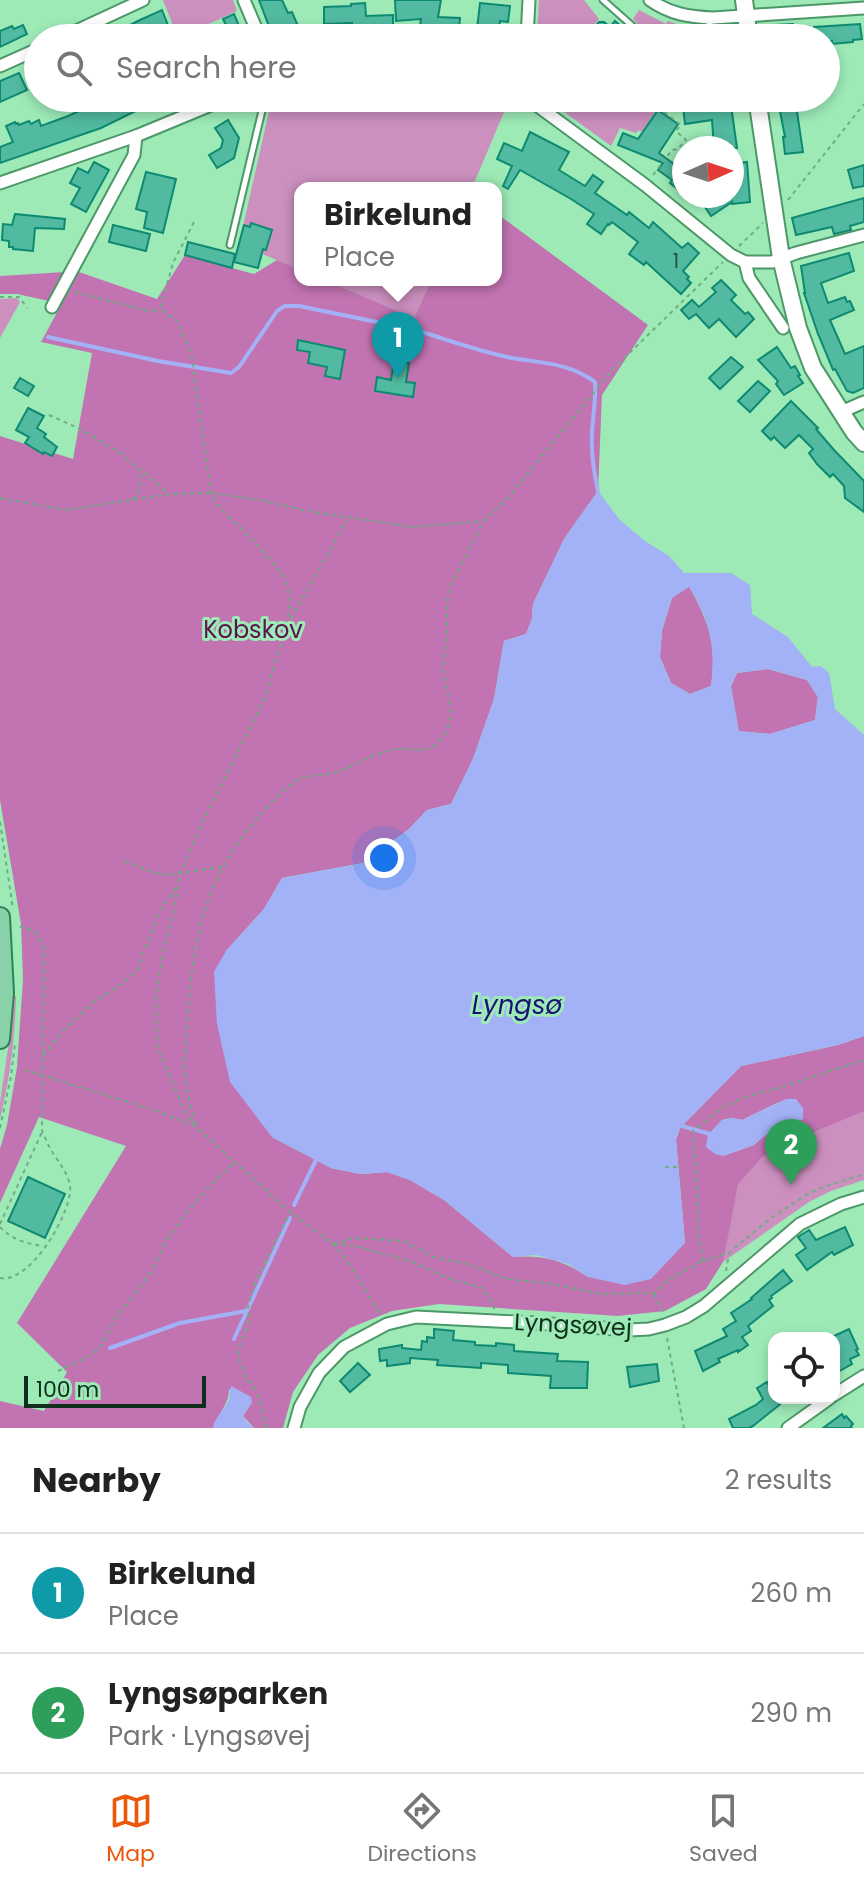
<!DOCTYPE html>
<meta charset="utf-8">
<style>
:root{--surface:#fff;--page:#f6f6f6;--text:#222;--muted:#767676;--line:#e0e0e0;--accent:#ea580c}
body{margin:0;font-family:Poppins,sans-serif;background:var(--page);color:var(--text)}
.controls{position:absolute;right:24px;bottom:24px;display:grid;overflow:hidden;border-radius:16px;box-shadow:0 4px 12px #0003}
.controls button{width:72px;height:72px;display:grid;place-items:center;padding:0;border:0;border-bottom:2px solid var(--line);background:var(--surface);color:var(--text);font:40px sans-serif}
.compass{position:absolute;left:672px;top:136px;width:72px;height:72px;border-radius:50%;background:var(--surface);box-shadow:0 4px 12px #0003;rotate:87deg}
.scale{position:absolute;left:24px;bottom:20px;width:182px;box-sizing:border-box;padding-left:8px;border:4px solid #0f2f1c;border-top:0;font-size:22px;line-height:28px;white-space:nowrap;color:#0f2f1c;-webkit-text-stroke:6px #9deab7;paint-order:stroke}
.you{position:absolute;left:384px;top:858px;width:28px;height:28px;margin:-20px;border:6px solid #fff;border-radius:50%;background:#1a73e8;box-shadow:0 0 0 12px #1a73e833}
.badge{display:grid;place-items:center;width:52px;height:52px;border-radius:50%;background:var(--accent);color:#fff;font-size:26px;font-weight:700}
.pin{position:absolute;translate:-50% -66px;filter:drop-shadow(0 2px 4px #0008)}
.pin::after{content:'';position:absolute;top:42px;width:28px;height:24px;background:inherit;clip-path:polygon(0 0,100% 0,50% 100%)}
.popup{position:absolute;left:294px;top:182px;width:208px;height:104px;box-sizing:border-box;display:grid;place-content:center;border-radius:16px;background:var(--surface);filter:drop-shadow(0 2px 6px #0005);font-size:26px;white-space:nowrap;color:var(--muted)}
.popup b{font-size:30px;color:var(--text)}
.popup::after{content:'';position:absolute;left:50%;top:100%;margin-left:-16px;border:16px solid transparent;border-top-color:var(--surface)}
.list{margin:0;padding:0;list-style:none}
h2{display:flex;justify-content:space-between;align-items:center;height:104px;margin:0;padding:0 32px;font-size:34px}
h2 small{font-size:26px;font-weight:400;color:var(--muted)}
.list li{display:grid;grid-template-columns:52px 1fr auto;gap:24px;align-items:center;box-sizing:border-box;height:120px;padding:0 32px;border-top:2px solid var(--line)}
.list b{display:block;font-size:30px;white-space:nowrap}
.list p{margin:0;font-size:26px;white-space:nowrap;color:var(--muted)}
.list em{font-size:26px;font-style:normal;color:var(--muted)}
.icon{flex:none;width:44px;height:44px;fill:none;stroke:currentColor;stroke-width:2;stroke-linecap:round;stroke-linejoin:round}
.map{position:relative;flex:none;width:864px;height:1428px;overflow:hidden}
.search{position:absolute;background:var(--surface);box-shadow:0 4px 12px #0003;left:24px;right:24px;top:24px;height:88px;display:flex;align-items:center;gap:20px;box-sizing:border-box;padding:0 28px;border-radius:44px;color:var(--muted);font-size:30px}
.sheet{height:344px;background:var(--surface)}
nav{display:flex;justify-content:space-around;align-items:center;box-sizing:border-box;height:112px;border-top:2px solid var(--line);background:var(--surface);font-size:22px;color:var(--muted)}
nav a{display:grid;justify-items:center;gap:4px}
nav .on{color:var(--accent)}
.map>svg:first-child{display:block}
.green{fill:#cc90bf}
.forest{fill:#c274b2;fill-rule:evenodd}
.water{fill:#a3b2f7;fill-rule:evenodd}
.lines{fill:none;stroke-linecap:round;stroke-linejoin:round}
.stream{stroke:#a3b2f7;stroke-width:4}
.building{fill:#51baa0;stroke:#0e8a72;stroke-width:2}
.lane-casing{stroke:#4c9869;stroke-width:9}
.street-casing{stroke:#4c9869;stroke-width:15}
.secondary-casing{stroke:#4c9869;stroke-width:20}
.primary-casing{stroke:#2a8553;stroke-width:22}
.path{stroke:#6fad85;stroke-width:2;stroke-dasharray:4 4;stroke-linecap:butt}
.lane{stroke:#fff;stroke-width:5}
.street{stroke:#fff;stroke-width:11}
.secondary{stroke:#fff;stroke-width:16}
.primary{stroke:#88d1a9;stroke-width:18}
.labels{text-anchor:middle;stroke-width:6;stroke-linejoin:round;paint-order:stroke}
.number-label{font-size:20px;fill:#20523d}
.park-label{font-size:24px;fill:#5b1450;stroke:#9deab7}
.street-label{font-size:24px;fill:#0f2f1c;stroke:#9deab7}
.water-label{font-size:26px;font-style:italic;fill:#1b1074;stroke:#9deab7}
</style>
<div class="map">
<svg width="864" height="1428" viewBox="0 0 864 1428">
<rect width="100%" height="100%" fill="#9deab7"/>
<!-- green -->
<g class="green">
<path d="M163,0H233L237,11L178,38Z"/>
<path d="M539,0H584L599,19L581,38H537Z"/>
<path d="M639,10L666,24L668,21L679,25L702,27L692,38C660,38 656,43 633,19Z"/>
<path d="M272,98H510L472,188H300V270L239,244Z"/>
<path d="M545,98H652L656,110L642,132L639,130L636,133L620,128L611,146Z"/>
<path d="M325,280H431L414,318Z"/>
<path d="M17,298L20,302L0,338V299Z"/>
<path d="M12,996H16C15,1038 10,1078 0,1119V1102L9,1042Z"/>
<path d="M864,1104V1180L831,1191L809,1202L723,1262H720L736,1180L758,1155Z"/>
</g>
<!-- forest -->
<g class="forest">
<path d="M496,213L648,325L602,395L598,491L564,539L533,604L532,619L526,634L504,641L494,699L473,759L451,804L427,810L409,829L363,863L282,878L264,909L226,951L272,1137L331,1168L361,1174L387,1172L410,1180L444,1200L513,1257C544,1255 562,1260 588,1277L685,1243L676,1140L680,1128L741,1066L838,1045L864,1036V1111L788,1143L762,1157L738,1184L723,1262L706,1289L665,1311L618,1316L439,1304L392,1311L350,1328L318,1355L293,1392L283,1428H254L243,1416L252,1402L229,1389C230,1403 217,1415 213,1428H0V1401L44,1411L67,1372L17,1323L126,1146L39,1117L0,1203V1149L7,1125L17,1067L23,979L21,924L0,800V436L73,459L92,353L41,342L79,272L157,299L185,255L254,274L277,260L300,270V280H325L414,318L431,280H496ZM779,1102L803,1119L764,1136L754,1145L723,1156L708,1135L722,1120L731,1118L742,1120Z"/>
<path d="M65,272L49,301L17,294H0V276Z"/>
<path d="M689,586C709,623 717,644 711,686L690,694L671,683L660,657L662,630L672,598Z"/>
<path d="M768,669L807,680L818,697L815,720L770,734L738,731L731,686L737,673Z"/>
</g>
<!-- water -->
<g class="water">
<path d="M598,491L620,520L645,541L669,556L684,573H731L750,585L752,614L788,637L812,667L821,666L829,673L835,709L864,735V1036L838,1045L741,1066L680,1128L676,1140L685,1243L651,1279L625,1285L588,1277L568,1264L536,1255L513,1257L444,1200L410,1180L387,1172L361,1174L331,1168L272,1137L230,1082L217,1024L214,972L226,951L264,909L282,878L363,863L409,829L427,810L451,804L473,759L494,699L504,641L526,634L532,619L533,604L564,539ZM689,587C710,619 716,648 711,686L690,694L671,683L660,657L662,630L672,598ZM768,669L807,680L818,697L815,720L770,734L739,731L731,686L737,673Z"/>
<path d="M786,1099H796L803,1108V1119L764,1136L754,1145L723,1156L715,1154L706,1147L708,1135L722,1120L731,1118L742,1120Z"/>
<path d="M231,1386L251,1397L252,1402L243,1416L247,1422L254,1428H213C215,1416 225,1410 229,1399C230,1395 230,1391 231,1386Z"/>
</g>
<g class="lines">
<!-- stream -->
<g class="stream">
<path d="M422,332C451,341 482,352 512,358C541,363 570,363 595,382C596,395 594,407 593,420C590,444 593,469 598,491"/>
<path d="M48,337L158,361L231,373L239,367L277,311L285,306H299L406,328"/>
<path d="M682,1126L710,1134"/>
<path d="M294,1205L316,1160"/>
<path d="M234,1339L290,1218"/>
<path d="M110,1348L180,1323L246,1311"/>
</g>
</g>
<!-- building -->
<g class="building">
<path d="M259,0H282L288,13L292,12L298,26L273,37Z"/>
<path d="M395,0H441L438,17L460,18L458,38H442V36L419,33L421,19L396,21Z"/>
<path d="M365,3L366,16L393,15V38H353L352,23L324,24V7L351,6V4Z"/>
<path d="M480,3L510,6L508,22L500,21L498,38H476Z"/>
<path d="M162,10L173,38H104L140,20Z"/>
<path d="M234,14L244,38H232L223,19Z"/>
<path d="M615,21L624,29L620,35L624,38H584L599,22H604L610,27Z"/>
<path d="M793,24L794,37L776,38L775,25Z"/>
<path d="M860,24L862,39L853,40V42L832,44V41L826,42V38H807L806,29H814V27Z"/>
<path d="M23,25L27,34L0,47V31L12,26L14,29Z"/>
<path d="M19,73L27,90L0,102V81Z"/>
<path d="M85,98H162L101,128L0,163V147L13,142L6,126L15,122L16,124L18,123L19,125L29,121L31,124L39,120L41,126L68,116L79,111L78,109L89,105Z"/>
<path d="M730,98L737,148H714L712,120L685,124L683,107L697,105V102Z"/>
<path d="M780,98H795L803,152L785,154L783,137H785L778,101H780Z"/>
<path d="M658,110L678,124L659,153L674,164L673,166L684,175V194L670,183L672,180L658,170L663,163L618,145L623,133L638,139Z"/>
<path d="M228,120L239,138L234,158L217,168L209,155L221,148L223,140L215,128Z"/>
<path d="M530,132L569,152L559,170L585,186L593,175L603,182L595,193L627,215L629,212L649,228L653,222L682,248L688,243L699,253L683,271L689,277L687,279L691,283L681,294L646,262L644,265L629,254L638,242L612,222L609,225L608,224L601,234L587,224L594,214L571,199L520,170L508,189L503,186L512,166L497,159L504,143L522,151Z"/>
<path d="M94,162L109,170L86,212L71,204L80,188L70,183L78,168L88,173Z"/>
<path d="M747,162L750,202L732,204V202L711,216L698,196H732V164Z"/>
<path d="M864,165V186L853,188L848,170Z"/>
<path d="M146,172L176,179L163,233L144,228L147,212L136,209Z"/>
<path d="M864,198V222L850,226L851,230L834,234L832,227L796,235L792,218Z"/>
<path d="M15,214L65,219L64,229L35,228L33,251L13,249V247H9V241L2,240L3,224L12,225Z"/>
<path d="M251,223L272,230L266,250L263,249L258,268L234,262L244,225L250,227Z"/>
<path d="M113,225L150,234L146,251L109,242Z"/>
<path d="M188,242L235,254L232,268L185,255Z"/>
<path d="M849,253L854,271L821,283L828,303L845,297L847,302L850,301L854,310L830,320L845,354L864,346V388L853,393L847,391L835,369L833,370L818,334L804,293H805L801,266Z"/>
<path d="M721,280L736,295L731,300L745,314L748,312L754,319L736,337L719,319L709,328L696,314L689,319L681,310L692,300L699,307L716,292L712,288Z"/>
<path d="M298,340L345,350L340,379L325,376L327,367L308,363L310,352L297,350Z"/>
<path d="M777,347L791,368L795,366L800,375L798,376L803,383L784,395L776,384L778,381L758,360Z"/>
<path d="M731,357L743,367L720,389L709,378Z"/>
<path d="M394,361L409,363L406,382L415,383L413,397L375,391L377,377L391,380Z"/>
<path d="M20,378L34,386L28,396L14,388Z"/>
<path d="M758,381L770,391L750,412L738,401Z"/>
<path d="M791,401L818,428L816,429L834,450L864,481V512L845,498L844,486L833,474L830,477L817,464L809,453L813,449L799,435L785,448L774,437L771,440L762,431Z"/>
<path d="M28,408L44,416L37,428L46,434L44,437L57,447L52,456L44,452L43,454L25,443L29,437L16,430Z"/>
<path d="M28,1177L65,1194L45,1238L8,1221Z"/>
<path d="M845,1227L853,1245L834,1255L832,1252L807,1270L796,1255L806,1248L798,1237L809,1230L816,1240Z"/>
<path d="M783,1270L792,1281L771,1296L772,1298L769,1300L773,1306L748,1326L751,1331L742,1337L748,1345L738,1352V1350L718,1359L720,1362L703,1371L695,1351L727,1336L723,1329L736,1321L731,1313L752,1299L751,1298Z"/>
<path d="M434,1329L454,1331L453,1340L475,1342V1345L496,1346V1343L514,1345V1351L558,1354L557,1361L588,1362L587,1388H550L551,1376L508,1373V1365L481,1363V1368L437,1365L438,1360L410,1358V1363L387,1366V1360L380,1361L379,1349L402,1345V1348L421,1350L422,1341L427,1342V1337L434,1338Z"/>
<path d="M849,1329L858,1349L856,1350L859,1355L850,1359L852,1364L834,1374V1336Z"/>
<path d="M358,1363L370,1375L350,1392L340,1381Z"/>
<path d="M657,1364L659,1381L630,1387L627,1367Z"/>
<path d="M767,1382L774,1394V1398H788L753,1426L749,1428H733L729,1419L756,1405L763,1399L757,1388Z"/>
<path d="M842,1414L844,1418L846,1416L853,1424L851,1426L852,1428H823Z"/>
</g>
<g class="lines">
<!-- lane casing -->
<g class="lane-casing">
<g id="lane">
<path d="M603,0L646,38"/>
<path d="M699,38L704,34L712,19"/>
<path d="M230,245L265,98"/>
</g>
</g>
<!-- street casing -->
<g class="street-casing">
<g id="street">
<path d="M244,0L260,38"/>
<path d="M650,0C670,14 689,17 713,18L864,8"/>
<path d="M61,38L143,0"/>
<path d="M527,38L529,0"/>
<path d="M0,66L38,49"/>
<path d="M527,98L645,185L731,255L745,262H772L796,253L864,235"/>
<path d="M0,183L136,136L228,98"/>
<path d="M745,262L749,278L783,328"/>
<path d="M52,307L134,155L136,136"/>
<path d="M841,412L864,402"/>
<path d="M834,1395L864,1376"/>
<path d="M294,1428L300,1407L319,1373L344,1347L387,1324L416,1317L536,1323L629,1330L649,1329L665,1325L686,1317L704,1306L800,1224L841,1204L864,1197"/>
<path d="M788,1428L830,1398"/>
</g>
</g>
<!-- secondary casing -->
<g class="secondary-casing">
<g id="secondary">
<path d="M744,0L749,38"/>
<path d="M757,98L781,258L798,328L813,368L854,432L864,443"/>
</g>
</g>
<!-- primary casing -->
<g class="primary-casing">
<path id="primary" d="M0,917L4,993L0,1039"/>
</g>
<!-- path -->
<g class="path">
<path d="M653,175L672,150L678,149L686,140L676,131L681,125L656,106L654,98"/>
<path d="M788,200L864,104"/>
<path d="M194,222L173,263L160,309L177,321L191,352L211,493L220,508L252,539L285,577L290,597L289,612L285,630L264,700L202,823L180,874L173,914L163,952L156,996L157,1046L186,1114L195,1126"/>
<path d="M739,246L763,223"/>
<path d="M75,292L149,311L159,310"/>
<path d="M0,297H19L27,308"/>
<path d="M49,415L78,428L118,451L169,494"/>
<path d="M0,498L66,510L170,494L211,493L261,500L307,511L414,527L483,521L507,499L613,369L723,262"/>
<path d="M133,500L139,489L141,472"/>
<path d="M287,626L347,520"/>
<path d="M0,822L13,909"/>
<path d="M125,861L151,872L168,875L221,867"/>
<path d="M43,1056L63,1031L83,1012L95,1001L122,984L136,972L160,910L177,887"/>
<path d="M25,1070L157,1111L195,1126L290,1212L333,1244L343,1255L380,1313"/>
<path d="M195,1124C191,1107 186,1089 185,1071C184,1051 187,1030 188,1010C194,935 207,873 260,815C270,804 286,785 300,779C311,774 325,776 336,772C357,766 375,751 398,749C410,748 423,753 434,746C438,744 443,737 445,733C458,713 444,688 443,668C443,660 445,652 446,644C448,625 446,607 449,589L483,522"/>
<path d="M0,1128L11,1076L15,1043"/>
<path d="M665,1167H680"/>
<path d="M0,1224L42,1132"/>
<path d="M0,1227C11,1239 27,1244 43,1246"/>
<path d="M333,1244L354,1238L404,1241L434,1257L467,1264L507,1279L547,1283L602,1294L654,1293L670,1279L703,1261L729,1253L771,1218L806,1195L818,1189L864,1174"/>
<path d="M334,1244L355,1246L413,1262L445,1277L482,1288L492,1302L495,1311"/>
<path d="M703,1261L698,1235L697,1185L693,1131L722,1108L748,1096L778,1088L864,1060"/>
<path d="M726,1271L729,1254"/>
<path d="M0,1278C29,1285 73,1212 70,1186C68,1172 57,1161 50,1148C47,1143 45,1137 42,1131L44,949C39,931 34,930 17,926"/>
<path d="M654,1294L664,1314"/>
<path d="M667,1338L684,1428"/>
<path d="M58,1371L92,1355L101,1346L116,1318L151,1272L166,1241L185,1214L220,1175L234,1163"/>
<path d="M267,1428L264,1422L261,1404L254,1387L246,1378L238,1356L240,1345L249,1321L248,1307L256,1280L290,1213"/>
</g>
<!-- lane -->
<use href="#lane" class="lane"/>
<!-- street -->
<use href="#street" class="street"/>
<!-- secondary -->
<use href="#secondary" class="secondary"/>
<!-- primary -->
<use href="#primary" class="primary"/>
</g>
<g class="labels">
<!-- number labels -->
<g class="number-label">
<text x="676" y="268">1</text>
</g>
<!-- park labels -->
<g class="park-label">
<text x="253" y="638">Kobskov</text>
</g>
<!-- street labels -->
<g class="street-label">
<text transform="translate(573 1325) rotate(3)" y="8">Lyngsøvej</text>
</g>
<!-- water labels -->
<g class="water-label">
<text x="517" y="1014">Lyngsø</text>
</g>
</g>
</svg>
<div class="controls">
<button><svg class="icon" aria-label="locate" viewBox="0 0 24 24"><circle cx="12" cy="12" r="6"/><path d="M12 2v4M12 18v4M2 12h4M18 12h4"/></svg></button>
</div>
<svg class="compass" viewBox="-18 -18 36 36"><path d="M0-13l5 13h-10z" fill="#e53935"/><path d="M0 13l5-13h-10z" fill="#767676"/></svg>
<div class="scale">100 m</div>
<div class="you"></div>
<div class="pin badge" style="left:398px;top:378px;background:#0f9aa8">1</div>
<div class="popup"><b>Birkelund</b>Place</div>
<div class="pin badge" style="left:791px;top:1185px;background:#2e9e5b">2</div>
<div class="search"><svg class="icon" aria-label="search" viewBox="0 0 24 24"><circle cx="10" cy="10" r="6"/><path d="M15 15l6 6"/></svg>Search here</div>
</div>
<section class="sheet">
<h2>Nearby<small>2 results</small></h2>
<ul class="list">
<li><span class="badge" style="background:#0f9aa8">1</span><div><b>Birkelund</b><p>Place</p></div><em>260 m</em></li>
<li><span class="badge" style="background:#2e9e5b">2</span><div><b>Lyngsøparken</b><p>Park · Lyngsøvej</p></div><em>290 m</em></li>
</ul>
</section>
<nav>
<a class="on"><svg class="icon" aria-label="map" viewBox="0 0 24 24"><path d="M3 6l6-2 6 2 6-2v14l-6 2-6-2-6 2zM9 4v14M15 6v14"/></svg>Map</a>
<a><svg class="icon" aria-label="directions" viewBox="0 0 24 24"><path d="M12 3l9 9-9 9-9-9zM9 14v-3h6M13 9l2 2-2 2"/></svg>Directions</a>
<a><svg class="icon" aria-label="saved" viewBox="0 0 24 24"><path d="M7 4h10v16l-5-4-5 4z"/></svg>Saved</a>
</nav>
